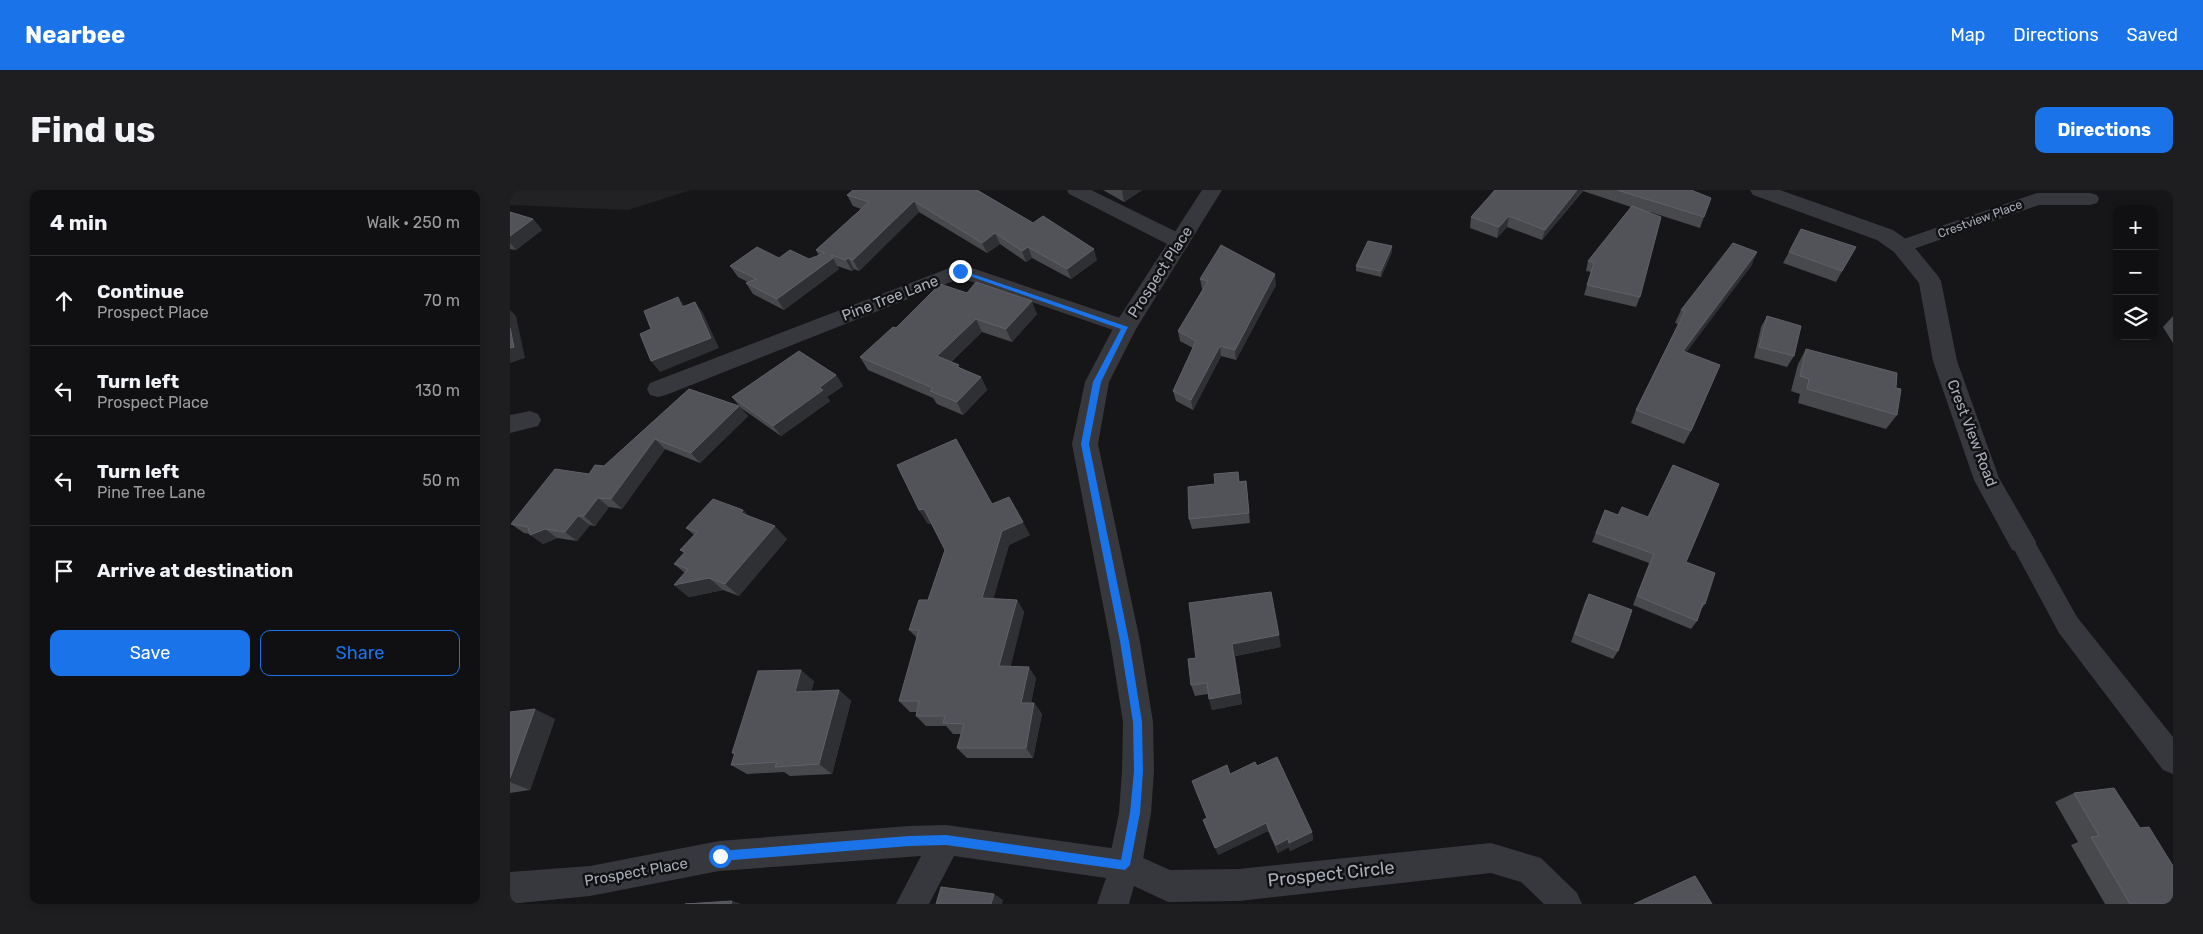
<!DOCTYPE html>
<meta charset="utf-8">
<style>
:root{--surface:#101012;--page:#1e1e20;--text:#f1f3f6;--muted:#9c9d9f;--line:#303032;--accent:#1a73e8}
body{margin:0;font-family:Rubik,sans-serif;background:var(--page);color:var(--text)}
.controls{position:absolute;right:15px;top:15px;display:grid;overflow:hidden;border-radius:10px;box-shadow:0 2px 8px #0003}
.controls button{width:45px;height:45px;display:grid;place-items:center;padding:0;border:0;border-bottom:1px solid var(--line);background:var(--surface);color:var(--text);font:25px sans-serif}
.stop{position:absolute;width:15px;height:15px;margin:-11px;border:4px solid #1a73e8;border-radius:50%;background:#fff}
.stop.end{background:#1a73e8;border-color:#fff;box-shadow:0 1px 5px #0008}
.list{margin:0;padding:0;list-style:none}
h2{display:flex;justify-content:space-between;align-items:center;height:65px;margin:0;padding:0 20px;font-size:21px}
h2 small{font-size:16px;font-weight:400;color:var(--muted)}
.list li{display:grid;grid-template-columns:32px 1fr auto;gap:15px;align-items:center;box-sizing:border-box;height:90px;padding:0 20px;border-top:1px solid var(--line)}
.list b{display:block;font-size:19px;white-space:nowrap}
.list p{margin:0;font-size:16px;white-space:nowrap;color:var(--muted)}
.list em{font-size:16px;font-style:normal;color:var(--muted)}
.actions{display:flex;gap:10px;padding:15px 20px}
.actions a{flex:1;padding:11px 0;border:1px solid var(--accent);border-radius:10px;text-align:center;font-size:18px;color:var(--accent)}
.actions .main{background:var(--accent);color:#fff}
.icon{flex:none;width:28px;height:28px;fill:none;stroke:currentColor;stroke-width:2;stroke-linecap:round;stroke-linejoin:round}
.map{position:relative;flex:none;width:1663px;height:714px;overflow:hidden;border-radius:10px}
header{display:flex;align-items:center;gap:30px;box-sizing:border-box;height:70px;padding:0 25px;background:var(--accent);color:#fff}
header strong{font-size:24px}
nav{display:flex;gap:28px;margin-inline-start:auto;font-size:18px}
.intro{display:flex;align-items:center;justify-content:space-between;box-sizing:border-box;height:120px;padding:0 30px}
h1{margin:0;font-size:35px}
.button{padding:12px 22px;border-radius:10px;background:var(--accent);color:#fff;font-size:18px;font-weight:700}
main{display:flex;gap:30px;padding:0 30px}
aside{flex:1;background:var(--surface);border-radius:10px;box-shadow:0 2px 8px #0003}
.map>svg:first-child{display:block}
.built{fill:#222225}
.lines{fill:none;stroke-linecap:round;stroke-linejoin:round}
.minor{fill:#37383d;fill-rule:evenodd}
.tertiary{fill:#37383d;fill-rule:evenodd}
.wall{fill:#47494d}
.shaded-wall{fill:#2f3033}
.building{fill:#525359;stroke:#5f6168}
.route{fill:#1a73e8}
.labels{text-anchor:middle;stroke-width:5;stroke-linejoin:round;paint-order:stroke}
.far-street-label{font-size:12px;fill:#a8adb8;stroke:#111113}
.street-label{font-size:15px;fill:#a8adb8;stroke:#111113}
.near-street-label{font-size:18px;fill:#a8adb8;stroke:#111113}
</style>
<header>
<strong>Nearbee</strong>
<nav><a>Map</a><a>Directions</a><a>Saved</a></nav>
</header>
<div class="intro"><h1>Find us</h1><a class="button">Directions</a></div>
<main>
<aside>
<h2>4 min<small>Walk · 250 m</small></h2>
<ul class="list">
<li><svg class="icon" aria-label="ahead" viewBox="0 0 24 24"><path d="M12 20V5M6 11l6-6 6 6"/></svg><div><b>Continue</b><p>Prospect Place</p></div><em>70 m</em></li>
<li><svg class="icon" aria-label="left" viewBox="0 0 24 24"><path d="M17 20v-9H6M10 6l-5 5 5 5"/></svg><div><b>Turn left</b><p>Prospect Place</p></div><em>130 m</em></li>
<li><svg class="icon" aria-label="left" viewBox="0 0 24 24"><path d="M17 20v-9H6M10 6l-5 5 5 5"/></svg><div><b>Turn left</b><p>Pine Tree Lane</p></div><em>50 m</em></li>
<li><svg class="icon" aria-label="arrive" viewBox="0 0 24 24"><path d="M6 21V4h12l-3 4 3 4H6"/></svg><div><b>Arrive at destination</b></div></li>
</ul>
<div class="actions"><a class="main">Save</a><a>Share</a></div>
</aside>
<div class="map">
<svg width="1663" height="714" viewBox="0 0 1663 714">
<rect width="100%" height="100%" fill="#161618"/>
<!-- built -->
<path class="built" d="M0,0H181L118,20L0,15Z"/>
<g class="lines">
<!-- minor -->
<g class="minor">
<path d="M557,0H581L677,47L680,52L677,57L670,58L663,57L559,4Z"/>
<path d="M1527,3H1580L1587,5L1589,9L1587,13L1580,15H1529L1392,63L1385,62L1382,57L1385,52Z"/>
<path d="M450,74L622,132L626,137L622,142L615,144L451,88L156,205L148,207L140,205L137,199L140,193Z"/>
<path d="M20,221L28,224L31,230L28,236L0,243V225Z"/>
<path d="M1512,342L1521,345L1567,427L1663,547V584L1653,580L1549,443L1500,352L1503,345Z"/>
<path d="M436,635L615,660L660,680L729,679L981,653L1031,668L1067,703L1072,714H1034L1011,692L981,683L729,711L658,712L624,696L619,714H587L596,688L444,666L419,714H386L411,666L209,681L80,706L0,714V682L80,676L209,651L399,636Z"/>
</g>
<!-- tertiary -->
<g class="tertiary">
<path d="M692,0H712L626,139L599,192L588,254L630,451L643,532L644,581L641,623L632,675L627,687L615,692L603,687L598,675L609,623L612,581L613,532L600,451L562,254L575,192L607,131Z"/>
<path d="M1240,0H1270L1383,40L1400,52L1428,86L1431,91L1447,171L1489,288L1526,352L1522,360L1512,363L1502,360L1464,290L1423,171L1409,93L1384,62L1367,50L1243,5Z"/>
</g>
</g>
<!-- wall -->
<g class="wall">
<path d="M467,0L587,70L561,89L522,68L516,72L490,54L477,63L409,22L349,81L344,79L342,81L327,76L329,79L274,120L243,104L236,93L238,92L228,87L220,76L299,69L309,66L306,60L351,19L343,16L337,5Z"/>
<path d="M593,0H632L614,12Z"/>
<path d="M985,0H1181L1194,27L1190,38L1140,22L1130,107L1126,117L1074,105L1081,82L1076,81L1078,71L1121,17L1073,1L1032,50L997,37L987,48L960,38L961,27Z"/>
<path d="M0,22L23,29L32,40L6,60L0,59Z"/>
<path d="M1346,57L1326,92L1273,73L1279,62Z"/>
<path d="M882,62L871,87L846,81V76Z"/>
<path d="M1247,62L1241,76L1176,162L1181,241L1174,254L1121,233L1126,220L1168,134L1165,133L1171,120Z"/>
<path d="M690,89L766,95L726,170L711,166L683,220L666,211L663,201L683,158L670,151L668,141L693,99H692Z"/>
<path d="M457,103L527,124L502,152L472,142L441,172L451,178L471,187L477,200L453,225L427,214L423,208L358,180L350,167Z"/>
<path d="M1257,126L1284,166L1277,177L1244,168L1251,137Z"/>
<path d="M1663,126V153L1653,137Z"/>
<path d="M1296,159L1386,198L1387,225L1376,239L1288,213L1290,204L1281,201L1288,174Z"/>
<path d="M326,185L333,196L317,207L320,211L271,246L231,218L222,207Z"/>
<path d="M179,199L229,216L238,226L190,273L155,259L112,319L99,317L85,336L80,335L67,351L47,348L33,354L20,344L14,343L1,334L79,284L94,276Z"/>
<path d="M736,291L740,333L682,339L679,329L730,292Z"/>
<path d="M482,314L520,345L499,355L483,409L507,410L514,422L500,477L526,488L521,513H524L532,524L523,568H457L447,558L451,544H443L436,536H416L406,526L407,522H400L389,511L407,448L399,440L418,410L435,360L421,333L418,334L409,320Z"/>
<path d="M233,320L238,326L277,349L229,406L213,400L179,407L164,395L175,383L164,374L174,363L170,360L184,345L176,338Z"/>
<path d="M1095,320L1176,372L1195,414L1190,421L1187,431L1181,439L1123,415L1139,373L1082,352Z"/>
<path d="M1079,404L1108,461L1103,469L1061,452L1075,412Z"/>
<path d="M771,457L725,466L732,514L702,520L698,504L685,506L681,495L678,469Z"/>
<path d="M304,491L301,502L329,500L341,511L322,584L280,586L274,582L237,584L221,575L225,565L222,563Z"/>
<path d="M0,522L45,529L20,600L0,603Z"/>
<path d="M747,576L802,642L803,650L780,661L779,657L768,663L758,641L708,665L720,584Z"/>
<path d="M1564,603L1630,638L1663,714H1595L1561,655L1568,652L1545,612Z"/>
</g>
<!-- shaded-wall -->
<g class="shaded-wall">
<path d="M613,0H632L614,12L612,1Z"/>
<path d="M1067,0H1073L1032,50L1035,40Z"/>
<path d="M404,11L409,22L349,81L343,70Z"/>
<path d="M999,26L997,37L987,48L989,37Z"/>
<path d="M23,29L32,40L6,60L0,53V46Z"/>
<path d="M485,43L490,54L477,63L472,53Z"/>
<path d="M882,56V62L871,87V81Z"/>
<path d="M518,57L522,68L516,72L512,61Z"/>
<path d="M584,59L587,70L561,89L557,79Z"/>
<path d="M1247,62L1241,76L1167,175L1173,161Z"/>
<path d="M323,68L329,79L274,120L267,109Z"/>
<path d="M338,68L344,79L342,81L336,70Z"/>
<path d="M765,84L766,95L726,170L725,160Z"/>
<path d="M168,107L176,118L172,117Z"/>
<path d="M522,111L527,124L502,152L496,139Z"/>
<path d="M185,112L193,123L209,158L150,182L141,171Z"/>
<path d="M0,120L6,126L15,168L0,173Z"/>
<path d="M466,129L472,142L433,179L427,166Z"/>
<path d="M710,156L711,166L683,220L681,210Z"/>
<path d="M326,185L333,196L317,207L320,211L271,246L263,236L309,198Z"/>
<path d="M471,187L477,200L453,225L447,212Z"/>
<path d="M229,216L238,226L190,273L181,263Z"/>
<path d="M145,249L155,259L112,319L101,309Z"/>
<path d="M88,308L99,317L85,336L74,326Z"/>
<path d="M414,319L422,332L418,334L409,320Z"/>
<path d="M233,320L246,334L231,323Z"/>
<path d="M68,326L80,335L67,351L55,342Z"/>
<path d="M513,332L520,345L499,355L480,421L472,408L492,341Z"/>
<path d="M265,336L277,349L229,406L215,394Z"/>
<path d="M35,339L47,348L33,354L20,345Z"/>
<path d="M199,388L213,400L179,407L164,395Z"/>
<path d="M507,410L514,422L498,488L489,476Z"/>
<path d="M769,445L771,457L725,466L732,514L702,520L699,509L722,454Z"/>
<path d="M519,477L526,488L519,524L511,513Z"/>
<path d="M291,480L304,491L298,513L285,502Z"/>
<path d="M329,500L341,511L322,584L309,574Z"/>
<path d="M524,513L532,524L523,568L516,558Z"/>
<path d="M25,519L45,529L20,600L0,592V588Z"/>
<path d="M756,633L758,641L708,665L705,658Z"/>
<path d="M802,642L803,650L780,661L779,653Z"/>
<path d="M778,649L779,657L768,663L766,655Z"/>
<path d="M484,704L493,710L492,714H481Z"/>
<path d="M222,711L231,714H221Z"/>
</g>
<!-- building -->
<g class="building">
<path d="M343,0H467L523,33L533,26L584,59L557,79L518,57L512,61L485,43L472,53L404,11L343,70L338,68L336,70L321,65L323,68L267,109L236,93L247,89L220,76L247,57L269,68L280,60L299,69L315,63L306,60L359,12L337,5Z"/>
<path d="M985,0H1067L1035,40L999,26L989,37L961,27Z"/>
<path d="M1107,0H1181L1201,8L1194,27Z"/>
<path d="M1122,16L1151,27L1130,107L1077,95L1084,73L1078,71Z"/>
<path d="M0,22L23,29L0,46Z"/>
<path d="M1291,39L1346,57L1332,81L1279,62Z"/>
<path d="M858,51L882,56L871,81L846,76Z"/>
<path d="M1223,53L1247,62L1173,161L1210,175L1181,241L1126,220L1175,121L1171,120Z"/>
<path d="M711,55L765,84L725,160L710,156L681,210L663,201L686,151L668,141L698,91L690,89Z"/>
<path d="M466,92L522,111L496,139L466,129L427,166L449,175L447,177L471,187L447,212L420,201L423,198L350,167L383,137L386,138L430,94L457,103Z"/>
<path d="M168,107L172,117L185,112L201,148L141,171L130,144L141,139L134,121Z"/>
<path d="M1257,126L1291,136L1284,166L1249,157Z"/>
<path d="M0,138L4,157L0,158Z"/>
<path d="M1296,159L1387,183L1386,198L1391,199L1387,225L1297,199L1299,189L1290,186Z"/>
<path d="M289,161L326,185L309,198L313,200L263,236L222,207Z"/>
<path d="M179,199L229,216L181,263L145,249L101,309L88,308L74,326H68L55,342L35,339L20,345L18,337L1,334L45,279L79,284L85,275L94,276Z"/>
<path d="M446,249L482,314L499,307L513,332L492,341L472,408L507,410L489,476L519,477L511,513H524L516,558H447L454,534L433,533L435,526H406L409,511H389L409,440H399L409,410H418L435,360L414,319L409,320L387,275Z"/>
<path d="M1163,275L1209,294L1176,372L1205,383L1195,414L1193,413L1187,431L1127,406L1144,364L1086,343L1095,320L1108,325L1112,317L1138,327Z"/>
<path d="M728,282L729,292L736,291L739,323L679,329L678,297L705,294L704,284Z"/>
<path d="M203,309L233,320L231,323L265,336L215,394L199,388L164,395L178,379L164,374L175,362L170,360L187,342L176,338Z"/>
<path d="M761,402L769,445L722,454L730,503L699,509L697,493L681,495L678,469L686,468L679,413Z"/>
<path d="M1079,404L1122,420L1108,461L1065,444Z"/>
<path d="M291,480L285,502L329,500L309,574L265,577L267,572L221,575L225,563H222L248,481Z"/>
<path d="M25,519L0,588V522Z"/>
<path d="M767,567L802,642L779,653L778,649L766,655L756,633L705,658L693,630L697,628L682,591L717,575L720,584L745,572L747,576Z"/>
<path d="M1604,598L1630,638L1639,637L1663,676V714H1620L1581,647L1589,646L1564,603Z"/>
<path d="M1185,686L1202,714H1124Z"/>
<path d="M431,697L484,704L481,714H426Z"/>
<path d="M222,711L221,714H175Z"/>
</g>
<!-- route -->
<path class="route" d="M448,79L618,137L591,192L579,254L619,451L632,532L633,581L630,623L620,675L615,680L436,655L399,656L210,671L205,666L210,661L399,646L436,645L611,670L620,623L624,581L623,532L610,451L571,254L583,192L611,139L448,82Z"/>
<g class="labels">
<!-- far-street labels -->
<g class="far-street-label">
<text transform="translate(1470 29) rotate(-20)" y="4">Crestview Place</text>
</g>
<!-- street labels -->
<g class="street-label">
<text transform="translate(650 82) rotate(-57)" y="5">Prospect Place</text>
<text transform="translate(380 108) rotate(-21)" y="5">Pine Tree Lane</text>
<text transform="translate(1462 243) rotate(69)" y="5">Crest View Road</text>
<text transform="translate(126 682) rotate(-10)" y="5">Prospect Place</text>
</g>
<!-- near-street labels -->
<g class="near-street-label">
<text transform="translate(821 684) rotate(-6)" y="6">Prospect Circle</text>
</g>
</g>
</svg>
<div class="controls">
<button>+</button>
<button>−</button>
<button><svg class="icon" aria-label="layers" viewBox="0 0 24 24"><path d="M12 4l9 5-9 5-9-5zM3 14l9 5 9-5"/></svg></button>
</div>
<div class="stop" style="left:210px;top:666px"></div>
<div class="stop end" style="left:450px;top:81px"></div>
</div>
</main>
